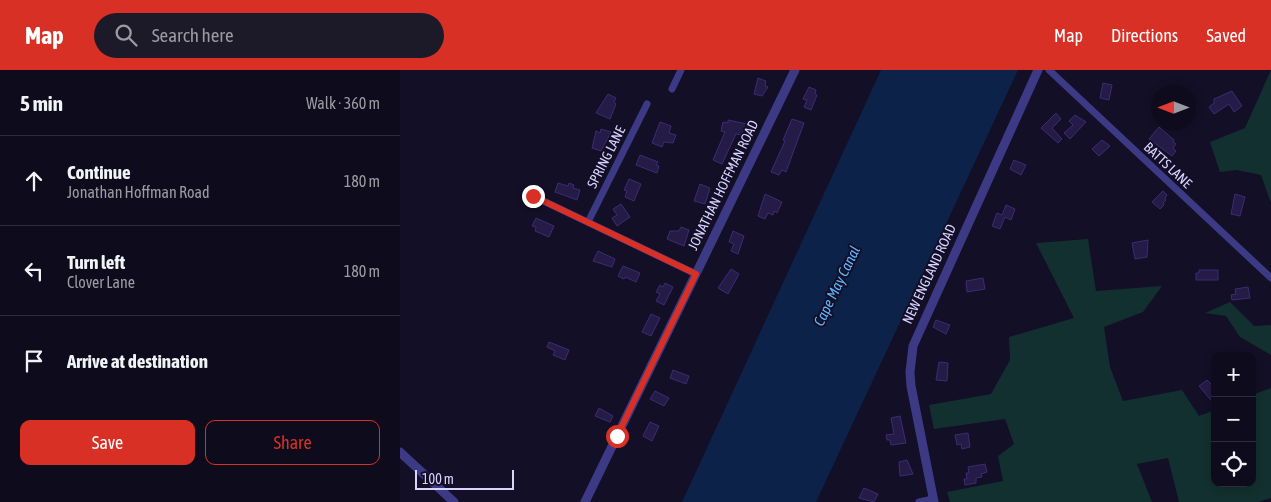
<!DOCTYPE html>
<meta charset="utf-8">
<style>
:root{--surface:#0e0b1c;--page:#1c1929;--text:#f1f3f6;--muted:#9b9ba3;--line:#2e2b3b;--accent:#d93025}
body{margin:0;font-family:"Asap Condensed",sans-serif;background:var(--page);color:var(--text)}
.controls{position:absolute;right:15px;bottom:15px;display:grid;overflow:hidden;border-radius:10px;box-shadow:0 2px 8px #0003}
.controls button{width:45px;height:45px;display:grid;place-items:center;padding:0;border:0;border-bottom:1px solid var(--line);background:var(--surface);color:var(--text);font:25px sans-serif}
.compass{position:absolute;left:751px;top:15px;width:45px;height:45px;border-radius:50%;background:var(--surface);box-shadow:0 2px 8px #0003;rotate:270deg}
.scale{position:absolute;left:15px;bottom:12px;width:99px;box-sizing:border-box;padding-left:5px;border:2px solid #d9d4ff;border-top:0;font-size:14px;line-height:18px;white-space:nowrap;color:#d9d4ff;-webkit-text-stroke:4px #130f26;paint-order:stroke}
.stop{position:absolute;width:15px;height:15px;margin:-11px;border:4px solid #d93025;border-radius:50%;background:#fff}
.stop.end{background:#d93025;border-color:#fff;box-shadow:0 1px 5px #0008}
.list{margin:0;padding:0;list-style:none}
h2{display:flex;justify-content:space-between;align-items:center;height:65px;margin:0;padding:0 20px;font-size:21px}
h2 small{font-size:16px;font-weight:400;color:var(--muted)}
.list li{display:grid;grid-template-columns:32px 1fr auto;gap:15px;align-items:center;box-sizing:border-box;height:90px;padding:0 20px;border-top:1px solid var(--line)}
.list b{display:block;font-size:19px;white-space:nowrap}
.list p{margin:0;font-size:16px;white-space:nowrap;color:var(--muted)}
.list em{font-size:16px;font-style:normal;color:var(--muted)}
.actions{display:flex;gap:10px;padding:15px 20px}
.actions a{flex:1;padding:11px 0;border:1px solid var(--accent);border-radius:10px;text-align:center;font-size:18px;color:var(--accent)}
.actions .main{background:var(--accent);color:#fff}
.icon{flex:none;width:28px;height:28px;fill:none;stroke:currentColor;stroke-width:2;stroke-linecap:round;stroke-linejoin:round}
.map{position:relative;flex:none;width:871px;height:432px;overflow:hidden}
header{display:flex;align-items:center;gap:30px;box-sizing:border-box;height:70px;padding:0 25px;background:var(--accent);color:#fff}
header strong{font-size:24px}
nav{display:flex;gap:28px;margin-inline-start:auto;font-size:18px}
.search{width:350px;height:45px;background:var(--page);display:flex;align-items:center;gap:12px;box-sizing:border-box;padding:0 18px;border-radius:28px;color:var(--muted);font-size:19px}
main{display:flex}
aside{flex:1;background:var(--surface)}
.map>svg:first-child{display:block}
.green{fill:#12302f}
.water{fill:#0c2248}
.building{fill:#241b47;stroke:#3b2d73}
.lines{fill:none;stroke-linecap:round;stroke-linejoin:round}
.minor{stroke:#3d3a85;stroke-width:7}
.tertiary{stroke:#3d3a85;stroke-width:9}
.route{stroke:#d93025;stroke-width:6}
.labels{text-anchor:middle;stroke-width:4;stroke-linejoin:round;paint-order:stroke}
.street-label{font-size:14px;fill:#d9d4ff;stroke:#130f26}
.water-label{font-size:15px;font-style:italic;fill:#62b6ff;stroke:#130f26}
</style>
<header>
<strong>Map</strong>
<div class="search"><svg class="icon" aria-label="search" viewBox="0 0 24 24"><circle cx="10" cy="10" r="6"/><path d="M15 15l6 6"/></svg>Search here</div>
<nav><a>Map</a><a>Directions</a><a>Saved</a></nav>
</header>
<main>
<aside>
<h2>5 min<small>Walk · 360 m</small></h2>
<ul class="list">
<li><svg class="icon" aria-label="ahead" viewBox="0 0 24 24"><path d="M12 20V5M6 11l6-6 6 6"/></svg><div><b>Continue</b><p>Jonathan Hoffman Road</p></div><em>180 m</em></li>
<li><svg class="icon" aria-label="left" viewBox="0 0 24 24"><path d="M17 20v-9H6M10 6l-5 5 5 5"/></svg><div><b>Turn left</b><p>Clover Lane</p></div><em>180 m</em></li>
<li><svg class="icon" aria-label="arrive" viewBox="0 0 24 24"><path d="M6 21V4h12l-3 4 3 4H6"/></svg><div><b>Arrive at destination</b></div></li>
</ul>
<div class="actions"><a class="main">Save</a><a>Share</a></div>
</aside>
<div class="map">
<svg width="871" height="432" viewBox="0 0 871 432">
<rect width="100%" height="100%" fill="#130f26"/>
<!-- green -->
<g class="green">
<path d="M871,0V133L861,105L837,100L820,102L810,72L845,58Z"/>
<path d="M688,169L696,221L762,216L743,242L704,257L710,297L723,331L782,320L799,346L815,340V413H852V325L871,318V428L858,432H779L768,388L737,394L752,432H550L547,422L603,411L598,386L614,374L605,349L534,359L529,335L591,324L610,290L609,267L674,248L636,173Z"/>
<path d="M830,232L854,256L871,255V285L840,267L826,246L805,243Z"/>
</g>
<!-- water -->
<path class="water" d="M481,0H618L416,432H282Z"/>
<!-- building -->
<g class="building">
<path d="M358,8L366,11L365,16L368,17L362,26L354,24Z"/>
<path d="M703,13L712,15L709,30L700,28Z"/>
<path d="M409,17L416,20L415,24L417,25L411,40L404,37L407,30L403,29Z"/>
<path d="M832,21L842,36L834,42L829,34L814,44L809,37L814,33V29Z"/>
<path d="M208,24L216,28L214,32L216,34L210,49L196,43Z"/>
<path d="M656,43L661,49L652,58L662,69L658,73L641,58Z"/>
<path d="M675,45L686,52L670,69L664,63L673,55L669,51Z"/>
<path d="M392,49L404,53L386,102L382,100L379,105L371,102L385,71L383,70Z"/>
<path d="M328,50L347,54L344,65L336,64L322,94L313,90L325,62L321,61L323,52L328,53Z"/>
<path d="M260,52L271,56L269,63L276,65L273,73L264,72L262,77L252,73Z"/>
<path d="M759,57L774,70L773,72L776,74L773,78L776,81L772,86L749,69Z"/>
<path d="M201,59L211,62L201,81L192,78L196,61L200,63Z"/>
<path d="M702,70L710,76L699,86L692,79Z"/>
<path d="M240,85L258,92L256,95L259,96L257,103L236,95Z"/>
<path d="M614,90L626,95L621,105L610,99Z"/>
<path d="M229,109L241,114L234,131L225,127L227,121L224,120Z"/>
<path d="M158,113L168,116L169,113L174,115L173,118L180,120L177,130L155,122Z"/>
<path d="M300,114L310,118L305,134L294,131Z"/>
<path d="M763,121L767,125L765,128L766,130L763,133L764,135L760,139L752,132Z"/>
<path d="M365,124L382,132L377,143L374,141L373,145L368,143L365,149L358,146Z"/>
<path d="M835,124L845,127L840,146L831,144Z"/>
<path d="M221,134L230,147L217,156L212,148L217,145L213,139Z"/>
<path d="M606,135L615,139L611,150L605,147L600,159L592,156L597,143L602,145Z"/>
<path d="M136,148L154,156L149,167L135,161L136,157L132,156Z"/>
<path d="M281,157L289,160L284,176L267,169L270,161H279Z"/>
<path d="M333,161L344,166L338,184L331,181L334,174L329,172Z"/>
<path d="M748,170L747,187L735,189L732,173Z"/>
<path d="M198,181L215,189L212,197L193,191Z"/>
<path d="M223,196L240,203L236,212L225,207L224,209L218,206Z"/>
<path d="M331,199L339,204L328,224L318,218Z"/>
<path d="M799,200H818V210H796V203H799Z"/>
<path d="M583,208L585,219L567,222L566,211Z"/>
<path d="M265,213L273,217L264,235L256,231L260,224L256,222L260,215L263,217Z"/>
<path d="M848,217L850,228L832,230L831,225L836,224L835,219Z"/>
<path d="M251,244L260,248L251,266L242,262Z"/>
<path d="M536,250L550,255L546,264L533,257Z"/>
<path d="M149,272L169,280L165,290L153,285L155,281L147,277Z"/>
<path d="M539,292L548,293L547,311L536,310Z"/>
<path d="M273,300L289,306L286,314L270,308Z"/>
<path d="M807,310L815,318V335L799,316Z"/>
<path d="M255,321L269,328L264,336L250,329Z"/>
<path d="M199,338L213,346L210,352L195,346Z"/>
<path d="M500,346L506,373L491,375L490,370H487L486,365L494,364L491,348Z"/>
<path d="M250,352L259,356L252,371L243,366Z"/>
<path d="M568,363L570,377L562,379L561,374L557,375L555,365Z"/>
<path d="M507,390L513,404L500,406L499,392Z"/>
<path d="M585,394L587,402L581,404L582,407L576,408V413L565,415L564,409H567L566,403H569L568,397Z"/>
<path d="M464,418L478,424L474,432L459,428Z"/>
</g>
<g class="lines">
<!-- minor -->
<g class="minor">
<path d="M649,0L871,208"/>
<path d="M272,19L281,0"/>
<path d="M133,126L296,204"/>
<path d="M188,152L247,34"/>
<path d="M519,432L533,429"/>
</g>
<!-- tertiary -->
<g class="tertiary">
<path d="M0,382L54,432"/>
<path d="M185,432L395,0"/>
<path d="M534,432L511,316L510,302L513,276L638,0"/>
</g>
</g>
<g class="lines">
<!-- route -->
<path class="route" d="M133,126L296,204L217,366"/>
</g>
<g class="labels">
<!-- street labels -->
<g class="street-label">
<text transform="translate(206 87) rotate(-63)" y="5">SPRING LANE</text>
<text transform="translate(768 95) rotate(43)" y="5">BATTS LANE</text>
<text transform="translate(323 115) rotate(-64)" y="5">JONATHAN HOFFMAN ROAD</text>
<text transform="translate(529 204) rotate(-65)" y="5">NEW ENGLAND ROAD</text>
</g>
<!-- water labels -->
<g class="water-label">
<text transform="translate(437 216) rotate(-64)" y="5">Cape May Canal</text>
</g>
</g>
</svg>
<div class="controls">
<button>+</button>
<button>−</button>
<button><svg class="icon" aria-label="locate" viewBox="0 0 24 24"><circle cx="12" cy="12" r="6"/><path d="M12 2v4M12 18v4M2 12h4M18 12h4"/></svg></button>
</div>
<svg class="compass" viewBox="-18 -18 36 36"><path d="M0-13l5 13h-10z" fill="#e53935"/><path d="M0 13l5-13h-10z" fill="#9b9ba3"/></svg>
<div class="scale">100 m</div>
<div class="stop" style="left:217px;top:366px"></div>
<div class="stop end" style="left:133px;top:126px"></div>
</div>
</main>
